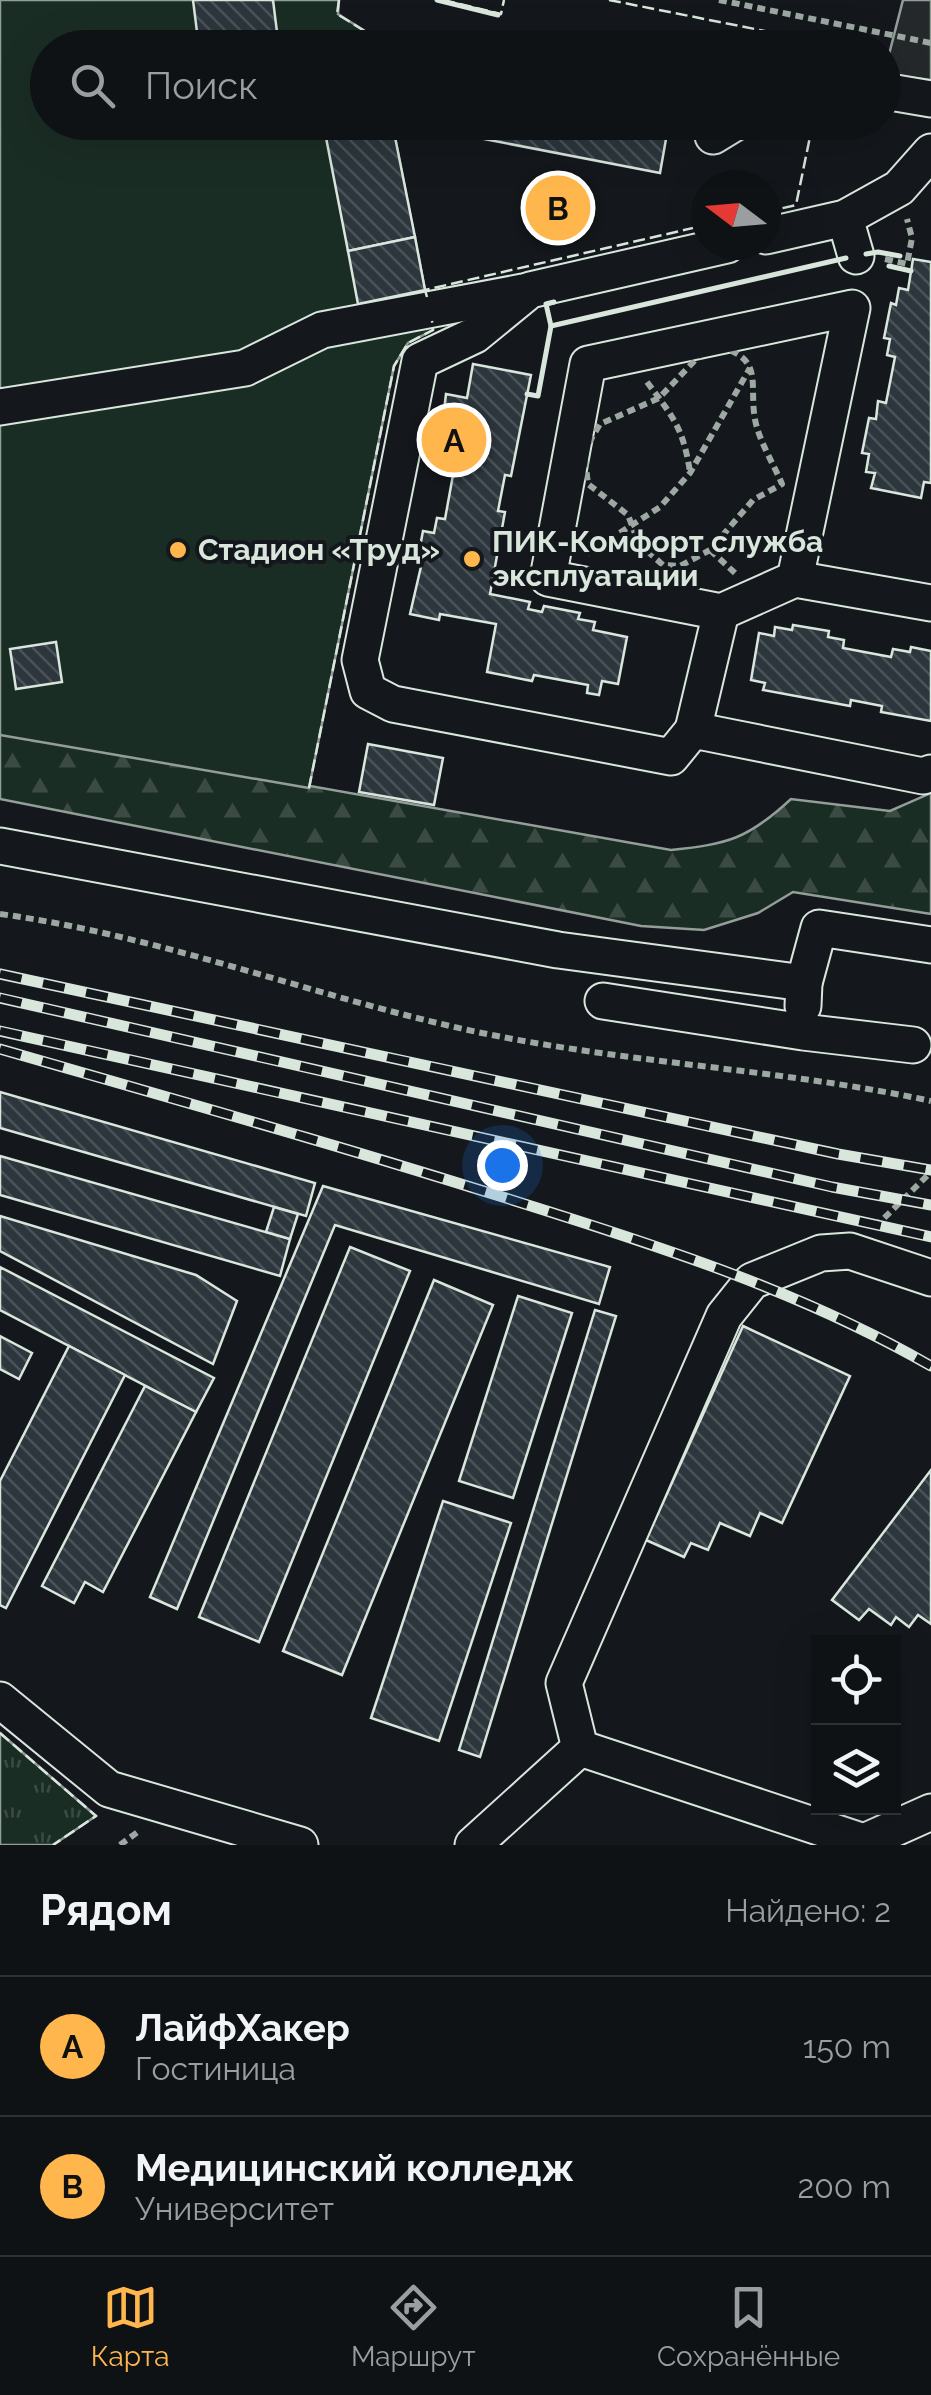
<!DOCTYPE html>
<html lang="ru">
<meta charset="utf-8">
<style>
:root{--surface:#0f1215;--page:#1d2022;--text:#f1f3f6;--muted:#9b9ea0;--line:#2f3234;--accent:#ffb74d}
body{margin:0;font-family:Raleway,sans-serif;background:var(--page);color:var(--text)}
.controls{position:absolute;right:30px;bottom:30px;display:grid;overflow:hidden;border-radius:0px;box-shadow:0 10px 40px #0002}
.controls button{width:90px;height:90px;display:grid;place-items:center;padding:0;border:0;border-bottom:2px solid var(--line);background:var(--surface);color:var(--text);font:50px sans-serif}
.compass{position:absolute;left:691px;top:170px;width:90px;height:90px;border-radius:50%;background:var(--surface);box-shadow:0 10px 40px #0002;rotate:286deg}
.you{position:absolute;left:502px;top:1165px;width:35px;height:35px;margin:-25px;border:8px solid #fff;border-radius:50%;background:#1a73e8;box-shadow:0 0 0 15px #1a73e833}
.badge{display:grid;place-items:center;width:65px;height:65px;border-radius:50%;background:var(--accent);color:#111;font-size:32px;font-weight:700}
.pin{position:absolute;translate:-50% -50%;border:5px solid #fff;box-shadow:0 2px 10px #0006}
.list{margin:0;padding:0;list-style:none}
h2{display:flex;justify-content:space-between;align-items:center;height:130px;margin:0;padding:0 40px;font-size:42px}
h2 small{font-size:32px;font-weight:400;color:var(--muted)}
.list li{display:grid;grid-template-columns:65px 1fr auto;gap:30px;align-items:center;box-sizing:border-box;height:140px;padding:0 40px;border-top:2px solid var(--line)}
.list b{display:block;font-size:38px;white-space:nowrap}
.list p{margin:0;font-size:32px;white-space:nowrap;color:var(--muted)}
.list em{font-size:32px;font-style:normal;color:var(--muted)}
.icon{flex:none;width:55px;height:55px;fill:none;stroke:currentColor;stroke-width:2;stroke-linecap:round;stroke-linejoin:round}
.map{position:relative;flex:none;width:931px;height:1845px;overflow:hidden}
.search{position:absolute;background:var(--surface);box-shadow:0 10px 40px #0002;left:30px;right:30px;top:30px;height:110px;display:flex;align-items:center;gap:25px;box-sizing:border-box;padding:0 35px;border-radius:55px;color:var(--muted);font-size:38px}
.sheet{height:410px;background:var(--surface)}
nav{display:flex;justify-content:space-around;align-items:center;box-sizing:border-box;height:140px;border-top:2px solid var(--line);background:var(--surface);font-size:28px;color:var(--muted)}
nav a{display:grid;justify-items:center;gap:5px}
nav .on{color:var(--accent)}
.map>svg:first-child{display:block}
.grass{fill:url(#grass-tufts);stroke:#939e99;stroke-width:2.5}
.forest{fill:url(#forest-firs);stroke:#939e99;stroke-width:2.5}
.garden{fill:#1a2d24;stroke:#939e99;stroke-width:2.5}
.parking{fill:#24282b;stroke:#939e99;stroke-width:2.5}
.building{fill:url(#building-back-hatch);stroke:#d8e6dc;stroke-width:2.5}
.lines{fill:none;stroke-linecap:round;stroke-linejoin:round}
.minor-casing{stroke:#d8e6dc;stroke-width:39}
.path{stroke:#9da8a2;stroke-width:6;stroke-dasharray:8 5;stroke-linecap:butt}
.minor{stroke:#14181c;stroke-width:35}
.rail-casing{stroke:#d8e6dc;stroke-width:11}
.rail{stroke:#14181c;stroke-width:8;stroke-dasharray:22;stroke-linecap:butt}
.fence{stroke:#d8e6dc;stroke-width:2.5;stroke-dasharray:12 5;stroke-linecap:butt}
.wall{stroke:#d8e6dc;stroke-width:5}
.poi-dot{fill:#ffb74d;stroke:#14181c;stroke-width:4}
.labels{text-anchor:middle;stroke-width:8;stroke-linejoin:round;paint-order:stroke}
.poi-label{font-size:30px;font-weight:bold;fill:#d8e6dc;stroke:#14181c;text-anchor:start}
</style>
<div class="map">
<svg width="931" height="1845" viewBox="0 0 931 1845">
<defs>
<pattern id="grass-tufts" width="24" height="20" patternUnits="userSpaceOnUse" patternTransform="scale(2.5)"><rect width="24" height="20" fill="#1a2d24"/><path d="M3 7l-1-3M5 7V3M7 7l1-3M15 17l-1-3M17 17v-4M19 17l1-3" fill="none" stroke="#3b4b43"/></pattern>
<pattern id="forest-firs" width="22" height="20" patternUnits="userSpaceOnUse" patternTransform="scale(2.5)"><rect width="22" height="20" fill="#1a2d24"/><path d="M5 1l3.5 6h-7zM16 11l3.5 6h-7z" fill="#3b4b43"/></pattern>
<pattern id="building-back-hatch" width="6" height="6" patternUnits="userSpaceOnUse" patternTransform="scale(2.5)"><rect width="6" height="6" fill="#2c363c"/><path d="M-1 5l2 2M0 0l6 6M5-1l2 2" fill="none" stroke="#4a5358"/></pattern>
</defs>
<rect width="100%" height="100%" fill="#14181c"/>
<!-- grass -->
<path class="grass" d="M0,1733L96,1816L53,1845H0Z"/>
<!-- forest -->
<path class="forest" d="M0,731L671,850C728,844 748,839 791,799L890,811L931,793V914L793,892L758,913L704,930L641,926L0,799Z"/>
<!-- garden -->
<path class="garden" d="M0,0H339L338,14L376,38L378,47L48,48V122L392,123L433,330L408,343L394,366L309,788L0,735Z"/>
<!-- parking -->
<path class="parking" d="M903,0H931V80L884,74Z"/>
<!-- building -->
<g class="building">
<path d="M193,0H273L279,48H199Z"/>
<path d="M323,122H392L415,237L348,251Z"/>
<path d="M455,122H669L660,173L453,133Z"/>
<path d="M415,237L425,290L358,304L348,251Z"/>
<path d="M913,259L931,262V483L924,482L921,498L871,488L875,473L866,472L869,454L862,453L869,418L876,419L878,401L886,403L895,357L887,355L890,339L884,338L891,303L896,305L899,288L908,290Z"/>
<path d="M473,364L531,375L511,476L505,475L498,511L505,512L490,594L530,602L528,609L542,612L544,606L580,613L578,619L595,622L593,630L627,637L618,684L602,681L599,695L587,693L588,685L534,675L532,681L487,672L496,624L440,614L439,620L410,614L423,558L418,557L423,531L434,533L437,518L445,519L455,464L438,461L446,436L441,435L446,394L467,398Z"/>
<path d="M793,625L829,631L828,637L844,640L843,648L891,657L893,649L910,652L911,647L931,651V721L881,712L882,706L851,700L850,706L763,690L765,683L751,680L759,633L774,636L775,627L792,630Z"/>
<path d="M56,642L62,682L16,689L10,649Z"/>
<path d="M368,744L443,758L434,805L359,792Z"/>
<path d="M0,1092L315,1183L306,1216L0,1128Z"/>
<path d="M0,1156L290,1239L280,1276L0,1195Z"/>
<path d="M323,1186L610,1267L599,1304L335,1225L177,1609L150,1597Z"/>
<path d="M274,1207L298,1214L290,1239L266,1232Z"/>
<path d="M0,1216L196,1275L237,1301L213,1364L0,1251Z"/>
<path d="M350,1247L410,1271L259,1642L199,1617Z"/>
<path d="M0,1267L214,1378L196,1412L0,1310Z"/>
<path d="M434,1280L493,1305L342,1675L283,1651Z"/>
<path d="M518,1296L572,1313L513,1498L459,1481Z"/>
<path d="M595,1310L616,1316L480,1757L459,1750Z"/>
<path d="M743,1326L850,1376L782,1523L760,1513L750,1536L720,1523L708,1550L691,1543L684,1557L646,1540Z"/>
<path d="M0,1336L32,1353L19,1379L0,1369Z"/>
<path d="M69,1346L125,1375L6,1608L0,1605V1481Z"/>
<path d="M145,1386L196,1412L103,1592L85,1582L74,1603L42,1586Z"/>
<path d="M931,1470V1624L918,1615L909,1627L896,1617L891,1625L869,1609L859,1620L832,1600Z"/>
<path d="M443,1501L511,1523L439,1741L371,1718Z"/>
</g>
<g class="lines">
<!-- minor casing -->
<g class="minor-casing">
<g id="minor">
<path d="M884,91L931,99"/>
<path d="M713,136L736,122"/>
<path d="M845,218L856,256"/>
<path d="M766,236L845,218L899,188L931,152"/>
<path d="M727,245L530,290L475,335L420,361L360,660L368,691L393,704L671,757L693,730L923,776L931,773"/>
<path d="M0,407L245,368L322,330L523,292"/>
<path d="M795,579L931,603"/>
<path d="M693,730L721,612L795,579L852,308L588,364L548,578L721,612"/>
<path d="M0,846L558,950L804,983"/>
<path d="M603,1001L803,1032L913,1045"/>
<path d="M803,1006L804,983L819,928L931,945"/>
<path d="M931,1278L850,1251L821,1253L752,1281L724,1316L564,1683L580,1748L864,1842L931,1812"/>
<path d="M0,1700L109,1789L300,1845"/>
<path d="M473,1845L580,1748"/>
</g>
</g>
<!-- path -->
<g class="path">
<path d="M719,0L931,43"/>
<path d="M885,259L907,264L912,238L907,219"/>
<path d="M718,347C767,358 747,387 756,424C761,444 774,465 782,484L753,500L710,550L680,566L663,565L639,544L628,515L588,484L584,451L600,424L659,398L703,352Z"/>
<path d="M647,382C673,417 683,427 690,472"/>
<path d="M710,550L736,574"/>
<path d="M587,554L660,507L690,473L750,368"/>
<path d="M0,914C154,935 299,991 450,1026C609,1063 772,1067 931,1101"/>
<path d="M875,1227L931,1172"/>
<path d="M120,1845L139,1831"/>
</g>
<!-- minor -->
<use href="#minor" class="minor"/>
<!-- rail casing -->
<g class="rail-casing">
<g id="rail">
<path d="M0,974L838,1154L931,1170"/>
<path d="M0,998L832,1187L931,1205"/>
<path d="M0,1031L931,1237"/>
<path d="M0,1049C177,1100 355,1150 531,1206C668,1249 806,1294 931,1366"/>
</g>
</g>
<!-- rail -->
<use href="#rail" class="rail"/>
<!-- fence -->
<g class="fence">
<path d="M339,0L337,14L376,38"/>
<path d="M443,0L501,14L504,0"/>
<path d="M609,0L830,44V48"/>
<path d="M766,212L796,205L813,122"/>
<path d="M427,297L425,290L706,225"/>
<path d="M309,788L394,366L408,343L433,330L432,321"/>
<path d="M0,1733L96,1816L53,1845"/>
</g>
<!-- wall -->
<g class="wall">
<path d="M437,0L498,15"/>
<path d="M866,254L878,252L900,256"/>
<path d="M889,266L911,271"/>
<path d="M551,326L546,304L554,302"/>
<path d="M527,394L538,396L551,326L846,258"/>
</g>
</g>
<!-- markers -->
<g class="poi-dot">
<circle cx="178" cy="550" r="10"/>
<circle cx="472" cy="559" r="10"/>
</g>
<g class="labels">
<!-- poi labels -->
<g class="poi-label">
<text x="492" y="552">ПИК-Комфорт служба<tspan x="492" dy="34">эксплуатации</tspan></text>
<text x="198" y="560">Стадион «Труд»</text>
</g>
</g>
</svg>
<div class="controls">
<button><svg class="icon" aria-label="locate" viewBox="0 0 24 24"><circle cx="12" cy="12" r="6"/><path d="M12 2v4M12 18v4M2 12h4M18 12h4"/></svg></button>
<button><svg class="icon" aria-label="layers" viewBox="0 0 24 24"><path d="M12 4l9 5-9 5-9-5zM3 14l9 5 9-5"/></svg></button>
</div>
<svg class="compass" viewBox="-18 -18 36 36"><path d="M0-13l5 13h-10z" fill="#e53935"/><path d="M0 13l5-13h-10z" fill="#9b9ea0"/></svg>
<div class="you"></div>
<div class="pin badge" style="left:454px;top:440px">A</div>
<div class="pin badge" style="left:558px;top:208px">B</div>
<div class="search"><svg class="icon" aria-label="search" viewBox="0 0 24 24"><circle cx="10" cy="10" r="6"/><path d="M15 15l6 6"/></svg>Поиск</div>
</div>
<section class="sheet">
<h2>Рядом<small>Найдено: 2</small></h2>
<ul class="list">
<li><span class="badge">A</span><div><b>ЛайфХакер</b><p>Гостиница</p></div><em>150 m</em></li>
<li><span class="badge">B</span><div><b>Медицинский колледж</b><p>Университет</p></div><em>200 m</em></li>
</ul>
</section>
<nav>
<a class="on"><svg class="icon" aria-label="map" viewBox="0 0 24 24"><path d="M3 6l6-2 6 2 6-2v14l-6 2-6-2-6 2zM9 4v14M15 6v14"/></svg>Карта</a>
<a><svg class="icon" aria-label="directions" viewBox="0 0 24 24"><path d="M12 3l9 9-9 9-9-9zM9 14v-3h6M13 9l2 2-2 2"/></svg>Маршрут</a>
<a><svg class="icon" aria-label="saved" viewBox="0 0 24 24"><path d="M7 4h10v16l-5-4-5 4z"/></svg>Сохранённые</a>
</nav>
